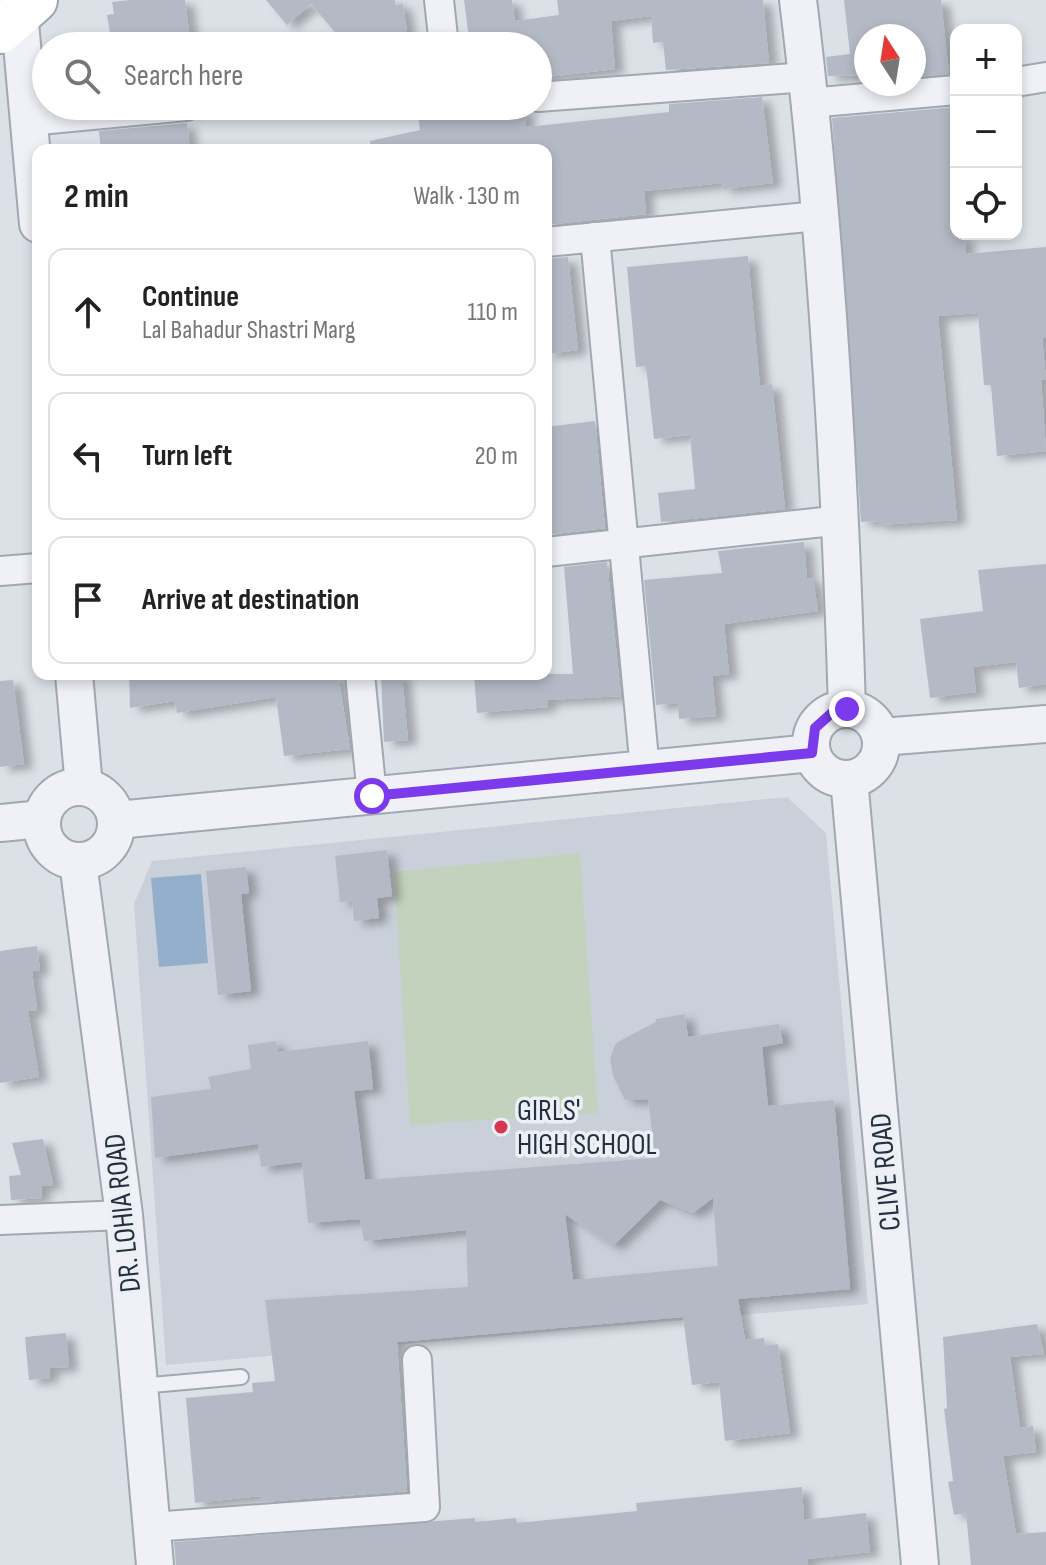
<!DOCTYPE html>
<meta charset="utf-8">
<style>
:root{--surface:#fff;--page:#f6f6f6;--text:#222;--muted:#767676;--line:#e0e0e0}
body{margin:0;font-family:"Sofia Sans Condensed",sans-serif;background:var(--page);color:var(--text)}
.controls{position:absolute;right:24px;top:24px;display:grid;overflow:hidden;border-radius:16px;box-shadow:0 4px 12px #0003}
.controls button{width:72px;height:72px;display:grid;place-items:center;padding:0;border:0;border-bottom:2px solid var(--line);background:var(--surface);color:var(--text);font:40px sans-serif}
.compass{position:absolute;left:854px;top:24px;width:72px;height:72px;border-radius:50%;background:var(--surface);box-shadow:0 4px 12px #0003;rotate:348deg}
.stop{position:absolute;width:24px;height:24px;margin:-18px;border:6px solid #7c3aed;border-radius:50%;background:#fff}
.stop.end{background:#7c3aed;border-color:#fff;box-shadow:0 2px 8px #0008}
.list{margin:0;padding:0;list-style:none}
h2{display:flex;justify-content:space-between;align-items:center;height:104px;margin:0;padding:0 32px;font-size:34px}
h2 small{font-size:26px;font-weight:400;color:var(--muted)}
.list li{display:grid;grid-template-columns:52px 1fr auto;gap:24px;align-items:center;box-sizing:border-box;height:128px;margin:0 16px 16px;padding:0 16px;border:2px solid var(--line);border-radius:16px}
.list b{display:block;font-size:30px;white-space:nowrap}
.list p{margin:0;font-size:26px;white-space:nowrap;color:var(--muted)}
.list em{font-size:26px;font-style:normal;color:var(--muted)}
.icon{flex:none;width:44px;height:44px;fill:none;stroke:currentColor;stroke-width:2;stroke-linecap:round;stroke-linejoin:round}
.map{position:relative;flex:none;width:1046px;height:1565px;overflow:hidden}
.search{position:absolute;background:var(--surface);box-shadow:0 4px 12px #0003;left:32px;top:32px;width:520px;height:88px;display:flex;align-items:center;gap:20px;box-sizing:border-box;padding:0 28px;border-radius:44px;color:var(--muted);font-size:30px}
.panel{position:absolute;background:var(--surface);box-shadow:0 4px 12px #0003;left:32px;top:144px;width:520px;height:536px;border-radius:16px}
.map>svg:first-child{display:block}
.built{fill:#cad0da}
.green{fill:#c2d2bc}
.water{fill:#94afcb}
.building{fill:#b3bac5;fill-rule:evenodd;filter:url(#shadow)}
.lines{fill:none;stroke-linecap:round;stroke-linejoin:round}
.service-casing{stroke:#a1a8b2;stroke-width:18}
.minor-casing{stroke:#a1a8b2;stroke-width:32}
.tertiary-casing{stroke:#a1a8b2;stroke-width:40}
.primary-casing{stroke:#9aa5b4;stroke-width:48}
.service{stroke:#eff1f6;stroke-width:14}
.minor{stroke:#eff1f6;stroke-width:28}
.tertiary{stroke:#eff1f6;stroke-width:36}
.primary{stroke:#fff;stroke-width:44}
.route{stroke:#7c3aed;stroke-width:10}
.poi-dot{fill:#d83650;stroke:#ebf0f5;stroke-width:3}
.labels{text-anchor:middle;stroke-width:7;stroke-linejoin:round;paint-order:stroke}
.poi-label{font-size:30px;fill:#252f3f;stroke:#ebf0f5;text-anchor:start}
.street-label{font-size:30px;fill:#252f3f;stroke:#ebf0f5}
</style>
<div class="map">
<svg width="1046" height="1565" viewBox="0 0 1046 1565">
<defs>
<filter id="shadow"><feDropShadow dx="9" dy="5" stdDeviation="4" flood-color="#0004"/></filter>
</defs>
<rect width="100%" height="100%" fill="#dce1e8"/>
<!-- built -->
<path class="built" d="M787,797L826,833L868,1304L166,1365L134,904L152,861Z"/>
<!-- green -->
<path class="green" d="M580,853L598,1113L410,1125L394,872Z"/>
<!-- water -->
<path class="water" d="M201,874L208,963L159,967L151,878Z"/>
<!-- building -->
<g class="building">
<path d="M130,0H185L191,46H112L107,15L114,14L112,2Z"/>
<path d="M266,0H395V5L403,4L409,46H340L339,37L311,4L287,25Z"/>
<path d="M464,0H512L515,21L559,15L557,0H763L769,63L666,70L663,42L653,43L651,16L611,21L615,69L538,78V46H470Z"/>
<path d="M844,0H941L949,74L914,77V36H866V75L828,76L826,57L850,54Z"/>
<path d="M762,97L773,183L723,189L722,183L644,191L646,214L546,225V150H371L370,141L420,130L417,106H457L458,116L525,110L526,127L669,112V104Z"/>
<path d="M956,107V237L965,236L966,254L1046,247V338H1042L1046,380H1041L1046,451L997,456L991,385H984L978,313L938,316L957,520L878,525V521L861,522L832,118Z"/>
<path d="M187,123L190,150H101L99,131Z"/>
<path d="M748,256L760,386L772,384L785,509L661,522L658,493L695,489L690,435L654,439L646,366L636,367L627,267Z"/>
<path d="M568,257L578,350L546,354V259Z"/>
<path d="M595,421L605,528L546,535V427Z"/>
<path d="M804,542L807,579L813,578L818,611L724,624L729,674L712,676L716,716L679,719L678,703L656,705L644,580L722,573L718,551Z"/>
<path d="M607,562L621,696L547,700L548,707L477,713L474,674H573L564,567Z"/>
<path d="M1046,564V684L1019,688L1016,662L973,667L976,692L930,698L920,619L983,611L978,570Z"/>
<path d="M129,674H338L350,749L284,756L276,697L177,713L175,701L130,708Z"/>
<path d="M381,674H402L408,740L384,742Z"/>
<path d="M13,680L24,764L0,767V681Z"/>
<path d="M387,850L392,896L377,898L379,918L354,921L352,901L340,902L335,856Z"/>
<path d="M246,867L249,893L241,894L251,991L218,995L206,871Z"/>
<path d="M37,946L40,970L32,971L37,1010L28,1011L39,1077L0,1083V951Z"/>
<path d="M685,1014L688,1037L779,1024L783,1043L762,1047L768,1106L834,1100L850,1289L738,1299L745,1340L764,1338L765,1346L778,1344L790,1433L725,1441L719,1382L692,1385L683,1317L397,1342L407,1491L261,1502V1496L195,1503L186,1398L253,1392L252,1383L275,1381L265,1300L468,1287L466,1230L364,1241L360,1219L308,1223L302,1162L261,1167L258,1144L155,1158L151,1097L211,1089L208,1077L251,1069L248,1045L276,1041L278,1052L368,1041L373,1089L354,1091L365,1180L655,1158L648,1099L625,1100L613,1076L610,1058L616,1043L656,1022V1019ZM713,1198L718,1266L573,1280L565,1214L613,1246L660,1200L693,1213Z"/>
<path d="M43,1139L53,1185L41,1186L42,1198L11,1200L9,1176L21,1175L12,1143Z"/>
<path d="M1037,1324L1044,1354L1010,1357L1020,1428L1033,1426L1036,1452L1003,1456L1016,1534L1046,1532V1565H971L966,1513L954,1515L948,1482L953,1481L944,1409L947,1408L943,1337Z"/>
<path d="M66,1333L69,1367L49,1368L50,1378L29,1380L25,1337Z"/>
<path d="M802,1487L804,1520L866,1513L870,1552L808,1559V1565H176L174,1542L475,1518V1522L516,1518L517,1523L637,1511L636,1503Z"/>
</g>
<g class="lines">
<!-- service casing -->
<g class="service-casing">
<path id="service" d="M140,1386L241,1377"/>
</g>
<!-- minor casing -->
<g class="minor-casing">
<g id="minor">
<path d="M439,0L444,46"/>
<path d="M1016,82L1046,77"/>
<path d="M538,97L807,77"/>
<path d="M809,103L956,90"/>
<path d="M29,121L186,106"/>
<path d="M595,237L645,770"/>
<path d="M546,242L818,216"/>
<path d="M546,552L842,520"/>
<path d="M0,571L38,568"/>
<path d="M360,674L372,796"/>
<path d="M0,1220L124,1215"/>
<path d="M152,1527L425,1507L417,1360"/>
</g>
</g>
<!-- tertiary casing -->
<g class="tertiary-casing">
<g id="tertiary">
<path d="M18,0L38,224"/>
<path d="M798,0C827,235 840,473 847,709"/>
<path d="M74,674L84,787"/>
<circle cx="846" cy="744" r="35"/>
<path d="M881,737L1046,724"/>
<path d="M849,779L920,1565"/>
<circle cx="79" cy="824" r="37"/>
<path d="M117,820L812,753"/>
<path d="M0,823L42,819"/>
<path d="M78,862L124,1215L155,1565"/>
</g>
</g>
<!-- primary casing -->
<g class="primary-casing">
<path id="primary" d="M0,31L35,0"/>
</g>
<!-- service -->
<use href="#service" class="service"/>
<!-- minor -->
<use href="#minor" class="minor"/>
<!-- tertiary -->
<use href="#tertiary" class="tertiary"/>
<!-- primary -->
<use href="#primary" class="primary"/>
</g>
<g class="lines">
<!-- route -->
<path class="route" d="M372,796L812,753L815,728L834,711L847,709"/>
</g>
<!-- markers -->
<circle class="poi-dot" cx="501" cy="1127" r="8"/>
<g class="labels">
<!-- poi labels -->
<g class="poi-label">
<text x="517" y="1120">GIRLS'<tspan x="517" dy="34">HIGH SCHOOL</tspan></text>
</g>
<!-- street labels -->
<g class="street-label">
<text transform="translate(885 1172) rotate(-95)" y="10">CLIVE ROAD</text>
<text transform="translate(122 1213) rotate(-96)" y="10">DR. LOHIA ROAD</text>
</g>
</g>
</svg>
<div class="controls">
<button>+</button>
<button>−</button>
<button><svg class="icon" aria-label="locate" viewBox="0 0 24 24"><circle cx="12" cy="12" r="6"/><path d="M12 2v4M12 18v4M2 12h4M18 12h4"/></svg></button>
</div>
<svg class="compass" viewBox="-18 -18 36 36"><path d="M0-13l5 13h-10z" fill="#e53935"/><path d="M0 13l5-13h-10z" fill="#767676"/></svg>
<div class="stop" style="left:372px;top:796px"></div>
<div class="stop end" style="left:847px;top:709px"></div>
<div class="search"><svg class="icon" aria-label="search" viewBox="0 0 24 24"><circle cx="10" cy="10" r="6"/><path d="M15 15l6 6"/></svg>Search here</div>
<section class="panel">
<h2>2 min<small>Walk · 130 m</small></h2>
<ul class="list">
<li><svg class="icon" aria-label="ahead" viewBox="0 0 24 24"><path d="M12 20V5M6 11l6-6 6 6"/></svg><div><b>Continue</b><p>Lal Bahadur Shastri Marg</p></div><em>110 m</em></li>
<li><svg class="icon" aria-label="left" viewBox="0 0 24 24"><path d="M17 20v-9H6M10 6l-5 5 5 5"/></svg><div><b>Turn left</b></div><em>20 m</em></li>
<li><svg class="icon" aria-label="arrive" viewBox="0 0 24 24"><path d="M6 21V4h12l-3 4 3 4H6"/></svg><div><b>Arrive at destination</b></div></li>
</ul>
</section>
</div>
